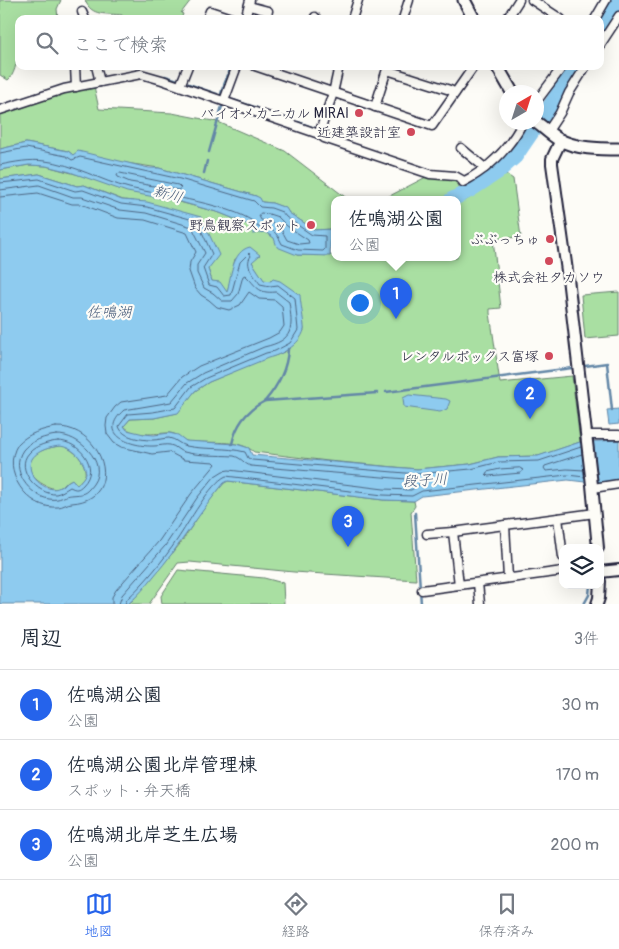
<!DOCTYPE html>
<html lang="ja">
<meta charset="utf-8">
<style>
:root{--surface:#fff;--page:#f6f6f7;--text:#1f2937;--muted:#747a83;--line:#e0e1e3;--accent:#2563eb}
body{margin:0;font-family:Pangolin,"Klee One",sans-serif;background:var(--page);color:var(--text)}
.controls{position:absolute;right:15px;bottom:15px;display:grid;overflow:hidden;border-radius:10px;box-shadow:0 5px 20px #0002}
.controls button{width:45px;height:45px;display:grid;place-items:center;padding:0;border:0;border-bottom:1px solid var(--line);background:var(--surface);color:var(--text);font:25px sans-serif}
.compass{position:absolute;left:499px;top:85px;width:45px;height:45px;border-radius:50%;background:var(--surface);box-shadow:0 5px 20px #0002;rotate:39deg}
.you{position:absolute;left:359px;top:302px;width:18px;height:18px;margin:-12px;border:4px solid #fff;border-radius:50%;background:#1a73e8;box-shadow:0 0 0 8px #1a73e833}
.badge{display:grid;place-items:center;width:32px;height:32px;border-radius:50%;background:var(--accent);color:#fff;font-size:16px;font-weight:700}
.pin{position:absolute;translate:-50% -41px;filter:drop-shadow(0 1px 2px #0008)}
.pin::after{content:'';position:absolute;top:26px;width:18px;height:15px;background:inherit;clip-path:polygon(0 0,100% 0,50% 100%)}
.popup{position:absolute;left:331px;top:196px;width:130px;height:65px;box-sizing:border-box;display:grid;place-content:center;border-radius:10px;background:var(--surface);filter:drop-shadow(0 1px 4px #0005);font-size:16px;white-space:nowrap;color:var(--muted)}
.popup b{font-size:19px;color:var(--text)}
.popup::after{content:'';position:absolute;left:50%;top:100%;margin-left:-10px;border:10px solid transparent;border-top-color:var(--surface)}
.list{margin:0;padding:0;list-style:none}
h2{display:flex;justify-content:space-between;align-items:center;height:65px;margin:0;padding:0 20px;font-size:21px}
h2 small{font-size:16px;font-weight:400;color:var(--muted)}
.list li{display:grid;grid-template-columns:32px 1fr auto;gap:15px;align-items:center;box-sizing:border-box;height:70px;padding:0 20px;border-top:1px solid var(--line)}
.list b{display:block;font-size:19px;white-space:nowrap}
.list p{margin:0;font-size:16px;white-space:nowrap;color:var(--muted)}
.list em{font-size:16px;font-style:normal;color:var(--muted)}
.icon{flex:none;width:28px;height:28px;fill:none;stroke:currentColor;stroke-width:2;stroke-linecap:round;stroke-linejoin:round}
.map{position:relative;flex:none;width:619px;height:604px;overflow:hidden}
.search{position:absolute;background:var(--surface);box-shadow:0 5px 20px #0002;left:15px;right:15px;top:15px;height:55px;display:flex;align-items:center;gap:12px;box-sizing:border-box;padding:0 18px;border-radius:10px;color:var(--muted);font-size:19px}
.sheet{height:275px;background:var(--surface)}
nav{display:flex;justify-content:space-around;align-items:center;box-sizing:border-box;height:70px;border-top:1px solid var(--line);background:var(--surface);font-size:14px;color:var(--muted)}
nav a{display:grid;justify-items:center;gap:2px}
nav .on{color:var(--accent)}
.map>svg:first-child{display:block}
.green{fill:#a9dfa2;stroke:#66806e}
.water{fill:#8ecbef;stroke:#6387a7;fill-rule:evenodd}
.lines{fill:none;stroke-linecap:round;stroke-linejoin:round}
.shore{stroke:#4d6683;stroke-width:1}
.stream{stroke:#6387a7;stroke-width:2.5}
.river{stroke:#8ecbef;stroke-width:15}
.minor-casing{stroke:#22223b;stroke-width:11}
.tertiary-casing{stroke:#22223b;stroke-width:14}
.secondary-casing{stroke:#22223b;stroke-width:15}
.minor{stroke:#fdfcf7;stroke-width:8}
.tertiary{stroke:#fdfcf7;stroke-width:10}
.secondary{stroke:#fdfcf7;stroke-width:11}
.poi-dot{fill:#d1495b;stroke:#fdfcf7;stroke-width:2}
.labels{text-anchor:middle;stroke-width:4.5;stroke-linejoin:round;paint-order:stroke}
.poi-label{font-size:14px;fill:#22223b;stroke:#fdfcf7;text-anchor:end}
.water-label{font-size:15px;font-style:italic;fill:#485d7a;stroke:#fdfcf7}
</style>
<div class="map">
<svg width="619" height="604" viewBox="0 0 619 604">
<rect width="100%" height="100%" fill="#fdfcf7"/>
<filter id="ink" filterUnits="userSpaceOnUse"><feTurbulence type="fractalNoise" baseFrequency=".02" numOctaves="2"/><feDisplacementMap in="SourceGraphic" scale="10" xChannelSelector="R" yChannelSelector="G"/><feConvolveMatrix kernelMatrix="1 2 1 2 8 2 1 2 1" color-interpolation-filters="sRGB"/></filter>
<g filter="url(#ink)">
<!-- green -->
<g class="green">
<path d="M0,0H61L57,9L58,19H19C19,33 20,71 8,80L0,75Z"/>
<path d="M85,0H191L181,13L183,14L181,19H124L122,15C107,13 91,17 85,0Z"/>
<path d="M94,86L99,109L172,113L218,122L285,151L349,200H335V229L315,230L289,213L285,208L272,203L262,202L256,196L159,168L73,155L68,151L26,143L0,149V112L64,92Z"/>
<path d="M29,165L46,166L220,213L265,231L297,255H335V258H457V204L468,199L506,174L513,179L521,237L493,239L501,308L490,309V313L500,383L572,376L580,442L539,456L498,457L470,464L417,469L328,461L254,452C241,440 215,443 198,442C194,442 189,442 186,441C179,439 177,433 169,433C155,433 135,438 124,426L130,419L154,418L177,413L195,391L209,382L268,357C287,354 294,346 304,330L302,316L271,281H264L252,262L235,259L227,293L212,281L208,269L133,201L123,200L84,185L77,186L39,174L0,179V170Z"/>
<path d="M426,177L454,179L462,191L440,200H382Z"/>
<path d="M619,292V336L585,339L581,295Z"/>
<path d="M64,446C76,452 87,462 85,476L77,485L74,481L70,480L57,489C44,488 21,473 32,458C38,449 55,446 64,446Z"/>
<path d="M228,481L383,500L414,501L415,506L411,512L416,580L294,572L190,562L178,563L149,604H128L133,600L180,544L206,505L224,483Z"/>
<path d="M178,570L264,578L283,583L284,604H162L161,596Z"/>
</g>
<!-- water -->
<g class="water">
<path d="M26,143L68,151L73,155L78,151L149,168H159L256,196L260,198L262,202L272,203L286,208L289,213L315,230L331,229L330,256L297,255L277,247L274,238L265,232L253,234L252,226L220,213L177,201L127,192L70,172L46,166L29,165L0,170V149Z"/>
<path d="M39,174L77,186L84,185L122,200L147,202L201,217L219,255L208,269L212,281L220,282L227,292C231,277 232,251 250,247L260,255L252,262L264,280L271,281L273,279L280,281L300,295C300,301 305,327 304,330C300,345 281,355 268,358L209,382L195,391L178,413L154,418L130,419L124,426L127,430L144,434L154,435L169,433L178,435L186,441L236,444L249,448L252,455L417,469L470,464L498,457L538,456L580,442L619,440V482L602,484L568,480L422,496L414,501L383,500L228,481L224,483C199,513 180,546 154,576C146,586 138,596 128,604H0V179ZM59,446C73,447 84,459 86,473L83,478L77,485L72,479C67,482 63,486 58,488C40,495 5,454 59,446Z"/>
<path d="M409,395L446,399L450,401L447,409L440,412L404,407L403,398Z"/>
<path d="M619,409V424L609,425L607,410Z"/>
</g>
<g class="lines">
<!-- shore -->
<g class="shore">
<path d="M0,153L26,148L66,156L72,160L80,157L180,179L254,201L260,207L271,208L282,212L286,217L312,235L325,236V249L323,251L298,250L282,244C277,233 271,226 258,227C246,206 155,194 129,188C101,181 74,164 45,161C30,159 15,162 0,165"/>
<path d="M120,173L178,185L181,188L178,190L130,182L118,177L117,175Z"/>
<path d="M0,183L39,179L75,191L83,190L121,204L147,207L197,221L212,254L203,268L209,285L217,287L224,296L231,295L240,262L249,253L251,256C244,265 254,275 260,284L270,286L278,285L295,298L298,330L290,343L275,351L266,353L206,378L191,387L175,408L153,412L128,414L119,426C122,438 143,440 153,440C158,440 164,438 169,438C176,439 180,445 186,446C206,450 226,447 245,452L248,458L252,460L417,474L471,469L499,462L539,461L581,447"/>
<path d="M0,190L39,185L73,197H82L120,210L146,213L192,227L205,253L197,265V273L204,288L213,293L222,301H232L238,294L243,276L245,275C257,286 257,294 276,292L289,302C293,329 294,340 264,347L203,373L187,383L171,402L124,410C96,435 132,447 154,446C160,446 165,444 170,445C176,446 178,451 184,452C199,456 218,455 234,456C242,458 244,464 251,466L418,480L420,482L419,485L411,490L384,489L229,470L223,471L215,476L197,498L165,546L122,595L119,604"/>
<path d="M0,197L38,193L72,204H81L118,218L145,220L187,233L196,252L190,262L189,271L195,288L201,295L209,300L217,307L229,310L240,305L249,292L259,299L275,300L282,306L284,326L280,332L269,338L199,366L182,377L167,395L121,402L115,407L107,418L106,426L107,434L114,443L121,447L152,454L169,452L184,460L214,462L216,464L191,494L159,541L116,590L112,597V604"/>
<path d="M261,213L269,214L278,217L287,226L308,240L309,243L299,244L287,240L281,229L270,222L261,220L259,216Z"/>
<path d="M56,427C103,425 127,499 72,503C67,503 63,507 58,507C28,510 0,471 18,444C27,434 43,429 56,427Z"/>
<path d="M57,435C78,434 109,462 93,484C85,495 83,494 71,495C64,495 61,501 49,499C30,496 9,470 23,450C30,441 46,436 57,435Z"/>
<path d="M58,441C79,441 101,467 83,485C78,490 76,490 70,487C65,490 61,493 56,494C38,495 14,469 29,453C36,445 49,442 58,441Z"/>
<path d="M582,454L545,466L544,468L546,471L567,469L584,470"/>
<path d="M520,468L523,470L521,473L488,476L486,474L487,472L500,469Z"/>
<path d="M125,604L127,599C143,585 165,558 177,540C188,524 210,483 226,476L383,495L412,496L422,491L567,475L585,477"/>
</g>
<!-- stream -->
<g class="stream">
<path d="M230,69L231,66"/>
<path d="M229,73V71"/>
<path d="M165,76L178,80"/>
<path d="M186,83L197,87"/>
<path d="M224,85L228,75"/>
<path d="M199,88L217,94"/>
<path d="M221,94L223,87"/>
<path d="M233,100L257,108"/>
<path d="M264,111L294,121"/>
<path d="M298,122L317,129"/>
<path d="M209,152L222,106"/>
<path d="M204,173L207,161"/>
<path d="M585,366L607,363L612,410"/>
<path d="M386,392L572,368"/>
<path d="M265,401C278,386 287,369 288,349"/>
<path d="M232,444C236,425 247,410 265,401L377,393"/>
<path d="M415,513L421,604"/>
<path d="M584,604L589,595L590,585"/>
</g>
<!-- river -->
<g class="river">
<path d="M600,31L619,0"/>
<path d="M451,200L472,189L498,172L515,157L577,66"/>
</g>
<!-- minor casing -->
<g class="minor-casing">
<g id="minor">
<path d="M532,0L561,19"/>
<path d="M249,6L268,11"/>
<path d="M82,12L85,19"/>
<path d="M315,17L317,19"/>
<path d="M207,19L210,11L234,19"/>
<path d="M245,19L250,0"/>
<path d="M352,19L358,0"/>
<path d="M403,19L409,0"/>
<path d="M507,19L519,0"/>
<path d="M595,19L606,0"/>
<path d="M600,45L619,16"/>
<path d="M75,66L76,87"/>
<path d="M96,66L100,82"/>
<path d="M255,66L432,126L474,66"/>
<path d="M387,70L450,90L455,93"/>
<path d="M180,86L188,66"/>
<path d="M224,101L237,66"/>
<path d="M536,102L563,66"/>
<path d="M375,107L388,66"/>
<path d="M0,110L64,89L141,74L162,80L319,134L324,138L430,174L455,176L462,180L463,182C490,168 509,149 523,122"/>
<path d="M548,131L560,113L569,93L586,66"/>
<path d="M319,134L333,93L339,66"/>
<path d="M461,148L485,168"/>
<path d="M586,435H619"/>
<path d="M593,488L619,484"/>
<path d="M558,518L563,557"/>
<path d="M505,525L508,578"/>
<path d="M453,532L459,585"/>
<path d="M427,534L453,532L595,513"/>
<path d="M478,583L480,604"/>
<path d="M422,590L563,571"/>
</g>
</g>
<!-- tertiary casing -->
<g class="tertiary-casing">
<g id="tertiary">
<path d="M561,140L552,159V164L568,278L592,485L598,548"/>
<path d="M600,572L619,570"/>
<path d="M597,604L599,598L600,581"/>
</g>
</g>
<!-- secondary casing -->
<g class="secondary-casing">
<g id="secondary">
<path d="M464,0L474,19"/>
<path d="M497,66L512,92"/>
<path d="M536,122C543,127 550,134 558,139C575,149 600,149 619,149"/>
</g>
</g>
<!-- minor -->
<use href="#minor" class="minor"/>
<!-- tertiary -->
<use href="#tertiary" class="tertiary"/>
<!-- secondary -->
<use href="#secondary" class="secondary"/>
</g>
</g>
<!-- markers -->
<g class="poi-dot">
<circle cx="359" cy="113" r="5"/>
<circle cx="411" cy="132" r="5"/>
<circle cx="311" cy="225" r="5"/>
<circle cx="550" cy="239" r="5"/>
<circle cx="549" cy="261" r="5"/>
<circle cx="549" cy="356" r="5"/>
</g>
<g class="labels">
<!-- poi labels -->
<g class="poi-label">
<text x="349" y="118">バイオメカニカル MIRAI</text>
<text x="401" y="137">近建築設計室</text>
<text x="301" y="230">野鳥観察スポット</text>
<text x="540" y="244">ぶぶっちゅ</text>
<text x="549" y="282" text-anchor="middle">株式会社タカソウ</text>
<text x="539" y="361">レンタルボックス富塚</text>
</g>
<!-- water labels -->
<g class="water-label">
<text transform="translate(168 194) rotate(16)" y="5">新川</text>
<text x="109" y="317">佐鳴湖</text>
<text transform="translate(425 480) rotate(-3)" y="5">段子川</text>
</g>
</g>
</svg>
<div class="controls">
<button><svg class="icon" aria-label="layers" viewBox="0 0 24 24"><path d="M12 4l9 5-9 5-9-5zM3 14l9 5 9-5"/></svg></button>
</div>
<svg class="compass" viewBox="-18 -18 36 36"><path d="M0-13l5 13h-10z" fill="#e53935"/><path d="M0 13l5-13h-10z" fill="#747a83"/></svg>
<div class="you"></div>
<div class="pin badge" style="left:396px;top:319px">1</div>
<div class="popup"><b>佐鳴湖公園</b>公園</div>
<div class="pin badge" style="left:530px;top:419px">2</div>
<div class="pin badge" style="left:348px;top:547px">3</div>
<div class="search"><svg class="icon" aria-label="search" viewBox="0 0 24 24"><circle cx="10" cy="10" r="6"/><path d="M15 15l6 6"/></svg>ここで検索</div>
</div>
<section class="sheet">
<h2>周辺<small>3件</small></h2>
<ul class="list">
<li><span class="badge">1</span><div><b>佐鳴湖公園</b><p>公園</p></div><em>30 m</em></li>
<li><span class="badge">2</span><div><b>佐鳴湖公園北岸管理棟</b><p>スポット · 弁天橋</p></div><em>170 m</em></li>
<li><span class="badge">3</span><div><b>佐鳴湖北岸芝生広場</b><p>公園</p></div><em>200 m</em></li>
</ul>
</section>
<nav>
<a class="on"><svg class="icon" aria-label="map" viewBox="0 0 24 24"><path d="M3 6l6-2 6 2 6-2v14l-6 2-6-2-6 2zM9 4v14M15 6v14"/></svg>地図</a>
<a><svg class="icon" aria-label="directions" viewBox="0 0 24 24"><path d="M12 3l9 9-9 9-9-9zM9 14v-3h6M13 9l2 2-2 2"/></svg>経路</a>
<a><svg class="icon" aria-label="saved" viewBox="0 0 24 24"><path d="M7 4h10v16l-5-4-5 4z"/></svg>保存済み</a>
</nav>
